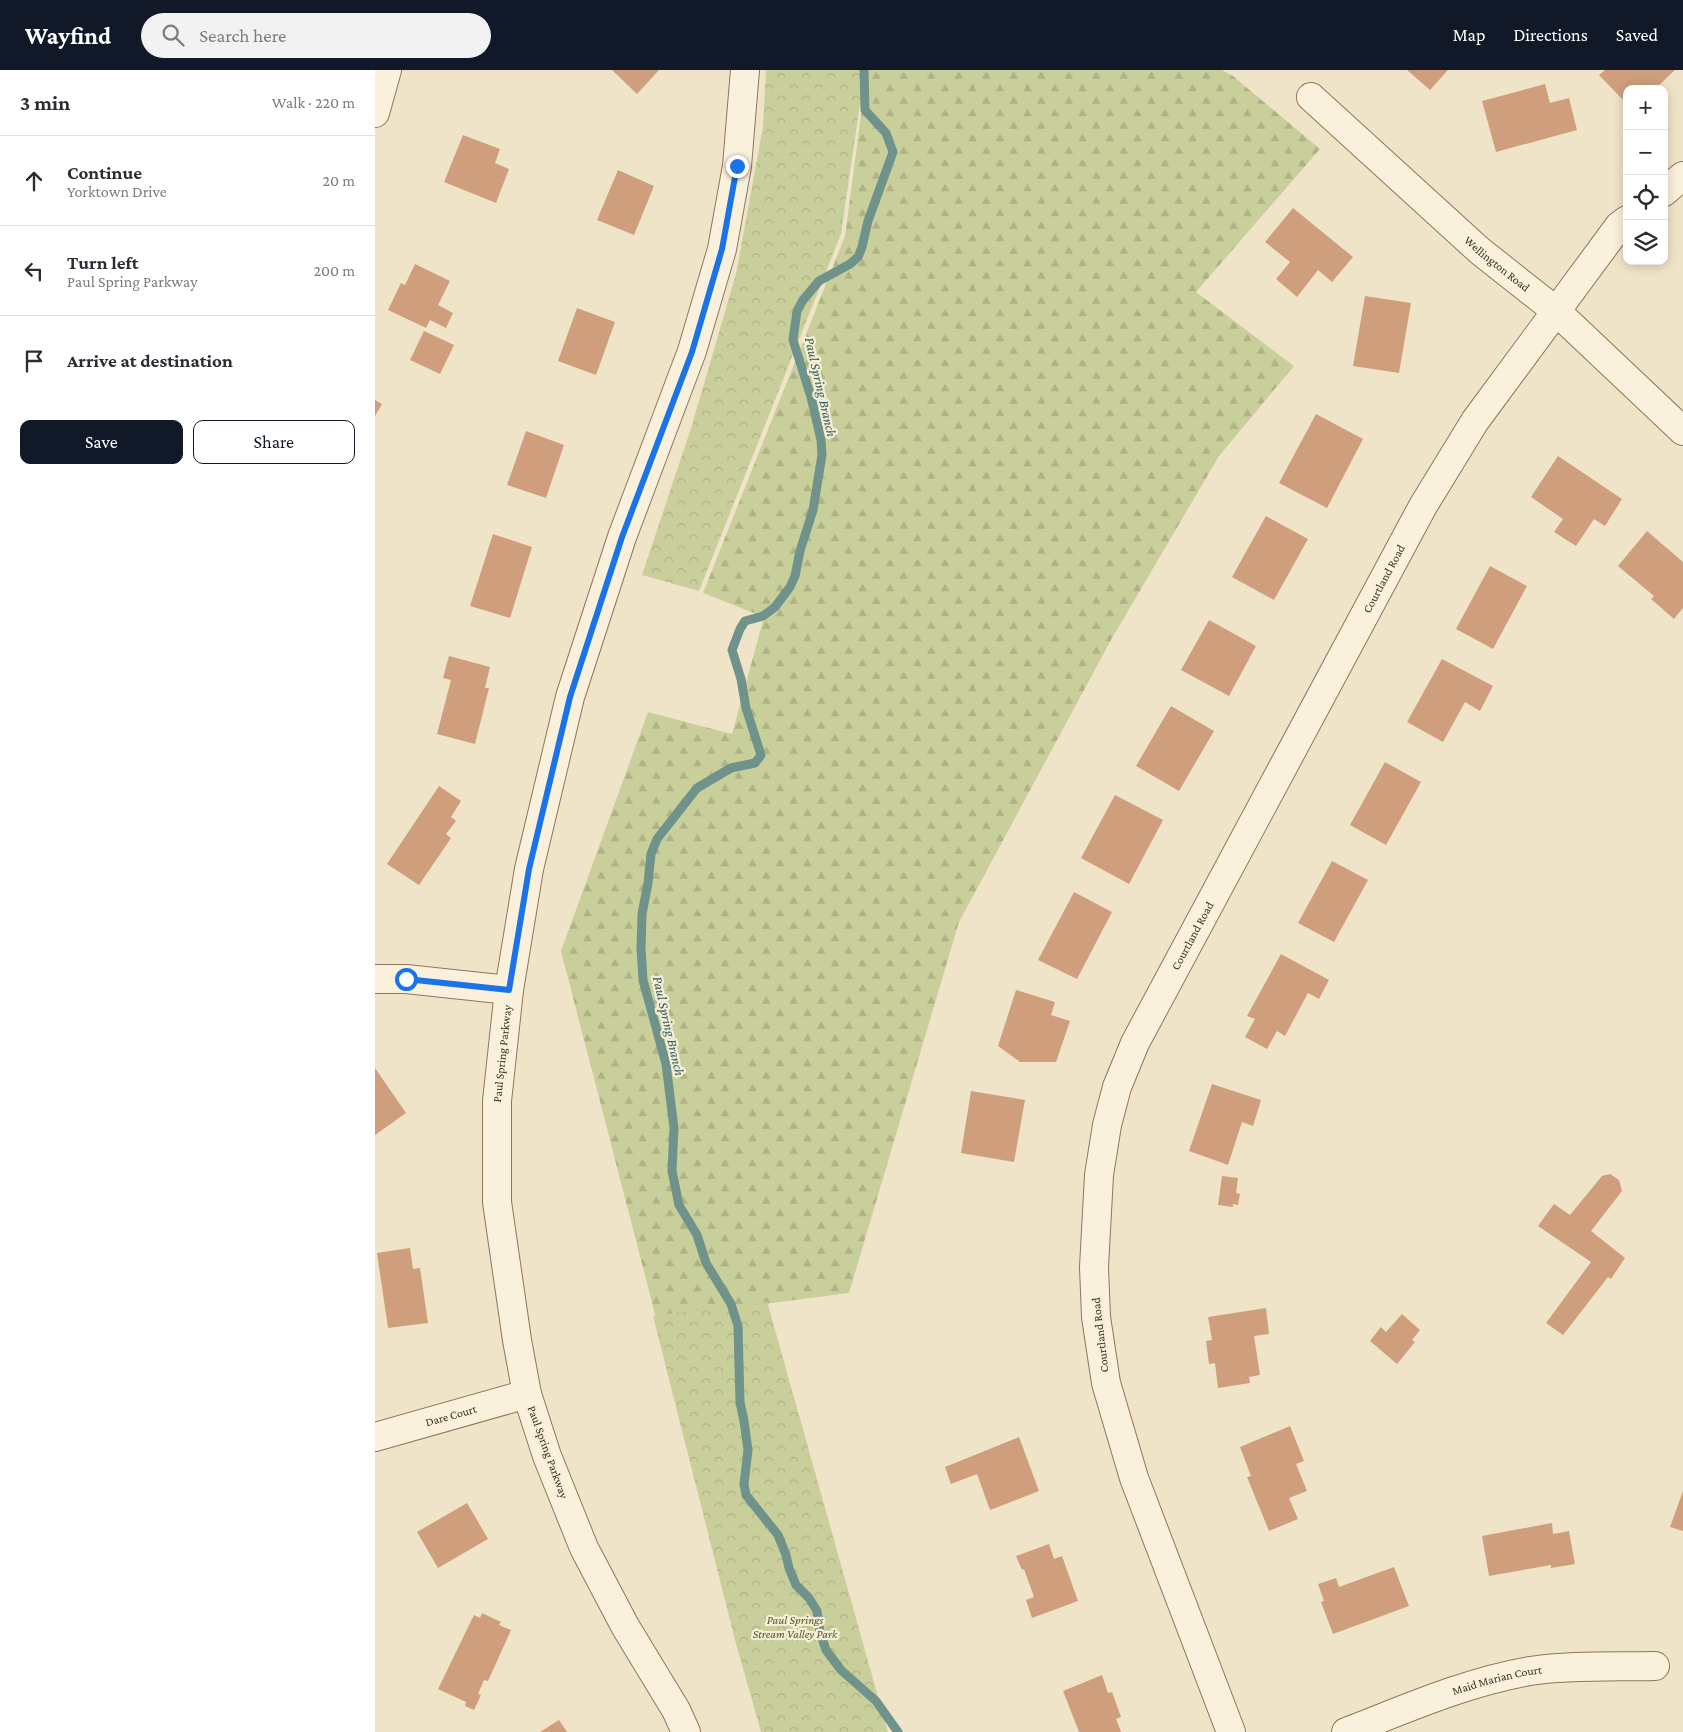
<!DOCTYPE html>
<meta charset="utf-8">
<style>
:root{--surface:#fff;--page:#f2f2f3;--text:#2b2b33;--muted:#7c7c81;--line:#e1e1e2;--accent:#111827}
body{margin:0;font-family:"Crimson Pro",serif;background:var(--page);color:var(--text)}
.controls{position:absolute;right:15px;top:15px;display:grid;overflow:hidden;border-radius:10px;box-shadow:0 2px 12px #0003}
.controls button{width:45px;height:45px;display:grid;place-items:center;padding:0;border:0;border-bottom:1px solid var(--line);background:var(--surface);color:var(--text);font:25px sans-serif}
.stop{position:absolute;width:15px;height:15px;margin:-11px;border:4px solid #1a73e8;border-radius:50%;background:#fff}
.stop.end{background:#1a73e8;border-color:#fff;box-shadow:0 1px 5px #0008}
.list{margin:0;padding:0;list-style:none}
h2{display:flex;justify-content:space-between;align-items:center;height:65px;margin:0;padding:0 20px;font-size:21px}
h2 small{font-size:16px;font-weight:400;color:var(--muted)}
.list li{display:grid;grid-template-columns:32px 1fr auto;gap:15px;align-items:center;box-sizing:border-box;height:90px;padding:0 20px;border-top:1px solid var(--line)}
.list b{display:block;font-size:19px;white-space:nowrap}
.list p{margin:0;font-size:16px;white-space:nowrap;color:var(--muted)}
.list em{font-size:16px;font-style:normal;color:var(--muted)}
.actions{display:flex;gap:10px;padding:15px 20px}
.actions a{flex:1;padding:11px 0;border:1px solid var(--accent);border-radius:10px;text-align:center;font-size:18px;color:var(--accent)}
.actions .main{background:var(--accent);color:#fff}
.icon{flex:none;width:28px;height:28px;fill:none;stroke:currentColor;stroke-width:2;stroke-linecap:round;stroke-linejoin:round}
.map{position:relative;flex:none;width:1308px;height:1662px;overflow:hidden}
header{display:flex;align-items:center;gap:30px;box-sizing:border-box;height:70px;padding:0 25px;background:var(--accent);color:#fff}
header strong{font-size:24px}
nav{display:flex;gap:28px;margin-inline-start:auto;font-size:18px}
.search{width:350px;height:45px;background:var(--page);display:flex;align-items:center;gap:12px;box-sizing:border-box;padding:0 18px;border-radius:28px;color:var(--muted);font-size:19px}
main{display:flex}
aside{flex:1;background:var(--surface)}
.map>svg:first-child{display:block}
.forest{fill:url(#forest-firs)}
.park{fill:url(#park-crowns)}
.lines{fill:none;stroke-linecap:round;stroke-linejoin:round}
.stream{stroke:#6f938a;stroke-width:9}
.building{fill:#cf9f7d}
.minor-casing{stroke:#8d765c;stroke-width:30}
.minor{stroke:#faf1dc;stroke-width:28}
.route{stroke:#1a73e8;stroke-width:6}
.labels{text-anchor:middle;stroke-width:4.5;stroke-linejoin:round;paint-order:stroke}
.street-label{font-size:12px;fill:#3d2e20;stroke:#f7eed8}
.park-label{font-size:12px;font-style:italic;fill:#4d5a26;stroke:#f7eed8}
.water-label{font-size:14px;font-style:italic;fill:#2f5d5a;stroke:#f7eed8}
</style>
<header>
<strong>Wayfind</strong>
<div class="search"><svg class="icon" aria-label="search" viewBox="0 0 24 24"><circle cx="10" cy="10" r="6"/><path d="M15 15l6 6"/></svg>Search here</div>
<nav><a>Map</a><a>Directions</a><a>Saved</a></nav>
</header>
<main>
<aside>
<h2>3 min<small>Walk · 220 m</small></h2>
<ul class="list">
<li><svg class="icon" aria-label="ahead" viewBox="0 0 24 24"><path d="M12 20V5M6 11l6-6 6 6"/></svg><div><b>Continue</b><p>Yorktown Drive</p></div><em>20 m</em></li>
<li><svg class="icon" aria-label="left" viewBox="0 0 24 24"><path d="M17 20v-9H6M10 6l-5 5 5 5"/></svg><div><b>Turn left</b><p>Paul Spring Parkway</p></div><em>200 m</em></li>
<li><svg class="icon" aria-label="arrive" viewBox="0 0 24 24"><path d="M6 21V4h12l-3 4 3 4H6"/></svg><div><b>Arrive at destination</b></div></li>
</ul>
<div class="actions"><a class="main">Save</a><a>Share</a></div>
</aside>
<div class="map">
<svg width="1308" height="1662" viewBox="0 0 1308 1662">
<defs>
<pattern id="forest-firs" width="22" height="20" patternUnits="userSpaceOnUse" patternTransform="scale(1.25)"><rect width="22" height="20" fill="#c9cf9b"/><path d="M5 1l3.5 6h-7zM16 11l3.5 6h-7z" fill="#aeb285"/></pattern>
<pattern id="park-crowns" width="20" height="18" patternUnits="userSpaceOnUse" patternTransform="scale(1.25)"><rect width="20" height="18" fill="#c9cf9b"/><path d="M2 6a3 3 0 1 1 6 0M12 15a3 3 0 1 1 6 0" fill="none" stroke="#aeb285"/></pattern>
</defs>
<rect width="100%" height="100%" fill="#f0e4c8"/>
<!-- forest -->
<path class="forest" d="M492,0H847L858,6L945,79L821,222L919,296L844,386L736,570L584,852L474,1223L281,1248L186,881L273,642L357,664L389,547L328,523L470,166Z"/>
<!-- park -->
<g class="park">
<path d="M391,0H490L466,164L324,521L267,505L317,355L361,204L388,57Z"/>
<path d="M392,1231L507,1641L513,1662H386L360,1570L278,1246Z"/>
</g>
<g class="lines">
<!-- stream -->
<path class="stream" d="M489,0L490,40L511,63L518,82L493,151L487,177L483,187L475,194L444,211L428,230L422,241L418,270L436,327L446,370L447,385L438,440L425,481L420,506L415,517L400,537L388,546L370,551L365,559L357,580L366,609L371,638L386,685L380,693L356,698L322,718L282,769L276,784L273,813L267,844L266,878L268,910L291,994L299,1058L297,1101L304,1135L322,1165L331,1193L356,1234L363,1256L365,1332L369,1351L373,1380L369,1414L371,1425L403,1465L411,1485L414,1498L421,1515L434,1528L442,1541L445,1562L451,1580L466,1600L501,1631L523,1662"/>
</g>
<!-- building -->
<g class="building">
<path d="M237,0H284L262,24Z"/>
<path d="M1032,0H1073L1055,20Z"/>
<path d="M1230,0H1300L1280,19H1252V34L1224,5Z"/>
<path d="M1170,14L1175,33L1194,28L1202,60L1121,82L1107,31Z"/>
<path d="M88,65L125,79L120,93L134,99L121,133L69,112Z"/>
<path d="M243,100L279,116L259,165L222,150Z"/>
<path d="M918,138L978,187L957,212L943,200L922,227L901,209L915,192L890,172Z"/>
<path d="M40,194L75,211L63,235L78,243L71,258L55,250L51,258L13,240L26,213L30,215Z"/>
<path d="M990,226L1036,233L1024,303L978,296Z"/>
<path d="M202,238L240,252L221,305L183,291Z"/>
<path d="M49,261L79,275L65,304L35,290Z"/>
<path d="M0,330L7,334L0,346Z"/>
<path d="M941,344L988,369L952,438L904,413Z"/>
<path d="M151,361L189,375L171,428L132,415Z"/>
<path d="M1183,386L1247,429L1230,456L1219,449L1201,476L1179,462L1188,449L1156,427Z"/>
<path d="M891,446L933,469L899,530L857,507Z"/>
<path d="M1272,461L1308,492V538L1299,549L1276,529L1279,526L1243,496Z"/>
<path d="M118,464L157,477L135,548L95,536Z"/>
<path d="M1115,496L1152,516L1118,579L1081,559Z"/>
<path d="M834,550L881,576L854,626L806,600Z"/>
<path d="M74,586L115,597L110,618H114L100,674L62,664L76,610L68,608Z"/>
<path d="M1067,589L1118,616L1105,641L1090,632L1068,672L1032,652Z"/>
<path d="M796,636L839,661L804,721L761,696Z"/>
<path d="M1010,692L1046,712L1011,775L975,755Z"/>
<path d="M64,716L86,731L76,747L81,751L71,764L76,768L44,815L12,794Z"/>
<path d="M740,725L788,750L754,814L706,788Z"/>
<path d="M957,791L993,810L959,872L923,853Z"/>
<path d="M699,822L737,842L702,909L663,890Z"/>
<path d="M906,884L954,910L944,929L933,923L910,966L902,961L892,979L870,967L880,949L872,946Z"/>
<path d="M641,920L680,932L676,945L695,951L681,992H645L623,976Z"/>
<path d="M0,998L31,1043L0,1065Z"/>
<path d="M837,1014L886,1030L878,1056L867,1052L853,1095L814,1081Z"/>
<path d="M596,1021L650,1030L639,1092L586,1083Z"/>
<path d="M1235,1104L1244,1110L1247,1121L1216,1161L1250,1188L1236,1209L1233,1207L1188,1265L1171,1253L1216,1192L1163,1156L1179,1134L1195,1145L1227,1106Z"/>
<path d="M847,1106L863,1108L861,1123L865,1124L863,1135L858,1134V1137L843,1135Z"/>
<path d="M35,1178L38,1199L45,1198L53,1253L13,1258L2,1183Z"/>
<path d="M891,1238L894,1264L879,1266L885,1305L874,1307L875,1313L843,1318L840,1293L834,1294L831,1271L837,1270L833,1247Z"/>
<path d="M1027,1244L1045,1260L1037,1270L1040,1272L1022,1294L995,1271L1006,1257L1011,1262Z"/>
<path d="M915,1356L929,1391L921,1394L932,1421L914,1428L923,1449L894,1461L872,1407L876,1406L865,1377Z"/>
<path d="M644,1367L664,1421L615,1440L602,1404L576,1414L570,1397Z"/>
<path d="M1308,1421V1461L1295,1457Z"/>
<path d="M92,1433L113,1469L63,1498L42,1462Z"/>
<path d="M1177,1453L1178,1464L1194,1461L1200,1494L1176,1498V1495L1114,1506L1107,1466Z"/>
<path d="M674,1474L679,1489L687,1486L703,1531L657,1548L651,1530L659,1527L649,1499L647,1500L641,1486Z"/>
<path d="M1019,1497L1034,1536L958,1564L946,1532L949,1531L943,1514L961,1508L964,1517Z"/>
<path d="M107,1543L126,1552L124,1555L136,1560L113,1611L109,1610L103,1624L106,1625L99,1640L90,1636L91,1632L63,1619L99,1545L105,1548Z"/>
<path d="M727,1605L733,1623L737,1622L746,1647L741,1649L746,1662H704L688,1621Z"/>
<path d="M184,1650L192,1662H165Z"/>
</g>
<g class="lines">
<!-- minor casing -->
<g class="minor-casing">
<g id="minor">
<path id="s1" d="M936,27L1105,181L1181,241L1308,361"/>
<path d="M0,43L12,0"/>
<path d="M1289,122L1308,106"/>
<path d="M0,909H31L134,920"/>
<path id="s2" d="M0,1367L152,1324"/>
<path id="s3" d="M311,1662L301,1640L250,1556L209,1478L172,1386L152,1324L142,1270L122,1132V1031L134,920L154,799L195,627L247,467L317,281L347,179L362,96L370,0"/>
<path id="s4" d="M856,1662L759,1408L731,1313L721,1247L719,1197L724,1105L732,1055L742,1017L760,973L1048,436L1100,351L1244,156L1252,150"/>
<path id="s5" d="M971,1662C1031,1639 1091,1612 1155,1601C1196,1595 1239,1597 1280,1596"/>
</g>
</g>
<!-- minor -->
<use href="#minor" class="minor"/>
</g>
<g class="lines">
<!-- route -->
<path class="route" d="M31,909L134,920L154,799L195,627L247,467L317,282L347,179L362,96"/>
</g>
<g class="labels">
<!-- street labels -->
<g class="street-label">
<text dy="4" stroke="none"><textPath href="#s1" startOffset="250">Wellington Road</textPath></text>
<text dy="4" stroke="none"><textPath href="#s4" startOffset="1244">Courtland Road</textPath></text>
<text dy="4" stroke="none"><textPath href="#s4" startOffset="839">Courtland Road</textPath></text>
<text dy="4" stroke="none"><textPath href="#s3" startOffset="718">Paul Spring Parkway</textPath></text>
<text transform="translate(725 1265) rotate(-97)" y="4">Courtland Road</text>
<text dy="4" stroke="none"><textPath href="#s2" startOffset="79">Dare Court</textPath></text>
<text transform="translate(173 1382) rotate(70)" y="4">Paul Spring Parkway</text>
<text dy="4" stroke="none"><textPath href="#s5" startOffset="160">Maid Marian Court</textPath></text>
</g>
<!-- park labels -->
<g class="park-label">
<text x="420" y="1554">Paul Springs<tspan x="420" dy="14">Stream Valley Park</tspan></text>
</g>
<!-- water labels -->
<g class="water-label">
<text transform="translate(446 317) rotate(77)" y="5">Paul Spring Branch</text>
<text transform="translate(294 956) rotate(77)" y="5">Paul Spring Branch</text>
</g>
</g>
</svg>
<div class="controls">
<button>+</button>
<button>−</button>
<button><svg class="icon" aria-label="locate" viewBox="0 0 24 24"><circle cx="12" cy="12" r="6"/><path d="M12 2v4M12 18v4M2 12h4M18 12h4"/></svg></button>
<button><svg class="icon" aria-label="layers" viewBox="0 0 24 24"><path d="M12 4l9 5-9 5-9-5zM3 14l9 5 9-5"/></svg></button>
</div>
<div class="stop" style="left:31px;top:909px"></div>
<div class="stop end" style="left:362px;top:96px"></div>
</div>
</main>
